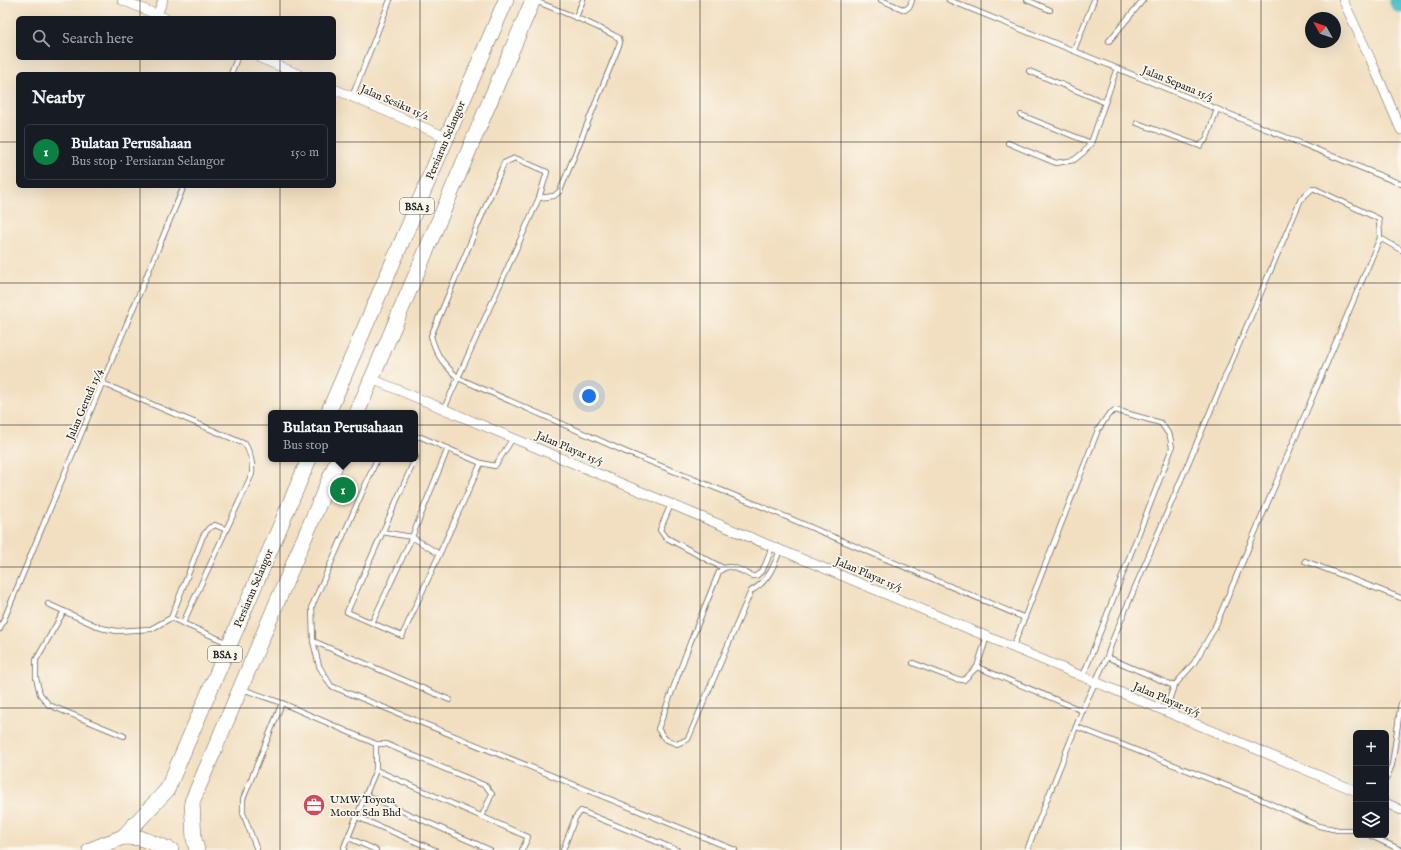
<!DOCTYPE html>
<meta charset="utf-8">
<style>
:root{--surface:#171b24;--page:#242831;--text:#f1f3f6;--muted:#9ea1a6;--line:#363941;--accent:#0b8043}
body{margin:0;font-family:"IM FELL English",serif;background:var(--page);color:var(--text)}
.controls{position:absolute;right:12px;bottom:12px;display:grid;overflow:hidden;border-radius:6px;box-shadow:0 4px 16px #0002}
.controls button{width:36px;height:36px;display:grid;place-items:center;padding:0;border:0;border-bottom:1px solid var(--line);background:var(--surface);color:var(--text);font:20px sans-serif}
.compass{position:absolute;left:1305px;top:12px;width:36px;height:36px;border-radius:50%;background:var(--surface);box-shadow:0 4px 16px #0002;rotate:310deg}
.you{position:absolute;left:589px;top:396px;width:14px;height:14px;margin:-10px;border:3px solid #fff;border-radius:50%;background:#1a73e8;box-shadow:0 0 0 6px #1a73e833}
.badge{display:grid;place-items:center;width:26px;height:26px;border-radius:50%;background:var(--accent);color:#fff;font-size:13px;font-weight:700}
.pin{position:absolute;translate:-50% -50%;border:2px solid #fff;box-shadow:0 1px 4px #0006}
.popup{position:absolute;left:268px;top:410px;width:150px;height:52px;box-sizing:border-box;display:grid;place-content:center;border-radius:6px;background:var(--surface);filter:drop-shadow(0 1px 3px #0005);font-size:13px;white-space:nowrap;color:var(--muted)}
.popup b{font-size:15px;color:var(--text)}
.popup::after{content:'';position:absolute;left:50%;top:100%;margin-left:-8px;border:8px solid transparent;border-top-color:var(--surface)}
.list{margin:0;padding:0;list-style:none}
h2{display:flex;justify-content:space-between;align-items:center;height:52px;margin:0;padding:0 16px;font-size:17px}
h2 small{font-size:13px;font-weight:400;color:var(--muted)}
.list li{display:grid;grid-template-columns:26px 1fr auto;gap:12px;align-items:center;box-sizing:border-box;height:56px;margin:0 8px 8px;padding:0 8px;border:1px solid var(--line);border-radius:6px}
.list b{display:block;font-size:15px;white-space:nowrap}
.list p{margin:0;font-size:13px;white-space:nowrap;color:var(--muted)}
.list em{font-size:13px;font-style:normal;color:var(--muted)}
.icon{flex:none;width:22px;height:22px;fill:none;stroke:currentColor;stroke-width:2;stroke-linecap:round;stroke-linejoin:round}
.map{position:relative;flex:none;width:1401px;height:850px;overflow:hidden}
.search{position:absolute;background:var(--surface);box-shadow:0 4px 16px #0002;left:16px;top:16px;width:320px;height:44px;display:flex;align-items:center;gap:10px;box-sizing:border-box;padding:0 14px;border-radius:6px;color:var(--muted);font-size:15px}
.panel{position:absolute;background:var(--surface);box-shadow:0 4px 16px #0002;left:16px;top:72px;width:320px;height:116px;border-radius:6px}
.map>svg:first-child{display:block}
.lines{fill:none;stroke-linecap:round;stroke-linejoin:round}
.river{stroke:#53c0cb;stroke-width:21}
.lane-casing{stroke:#676056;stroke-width:6}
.street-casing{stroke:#676056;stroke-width:10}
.primary-casing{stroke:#676056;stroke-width:16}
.lane{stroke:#fff;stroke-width:4.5}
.street{stroke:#fff;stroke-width:9}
.primary{stroke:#fff;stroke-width:15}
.grid{fill:none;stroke:#1c1c1c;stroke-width:1;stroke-opacity:0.55}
.labels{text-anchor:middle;stroke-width:3.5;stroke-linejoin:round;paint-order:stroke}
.shield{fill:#fbf7ec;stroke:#5f5e5a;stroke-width:1}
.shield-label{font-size:10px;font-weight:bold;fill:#1c1c1c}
.street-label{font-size:11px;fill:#1c1c1c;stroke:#fbf7ec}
.poi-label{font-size:11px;fill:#1c1c1c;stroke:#fbf7ec;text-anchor:start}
</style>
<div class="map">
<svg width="1401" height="850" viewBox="0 0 1401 850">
<rect width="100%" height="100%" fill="#fbf7ec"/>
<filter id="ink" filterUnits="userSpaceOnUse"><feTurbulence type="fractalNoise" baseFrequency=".025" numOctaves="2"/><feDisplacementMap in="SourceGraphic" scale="8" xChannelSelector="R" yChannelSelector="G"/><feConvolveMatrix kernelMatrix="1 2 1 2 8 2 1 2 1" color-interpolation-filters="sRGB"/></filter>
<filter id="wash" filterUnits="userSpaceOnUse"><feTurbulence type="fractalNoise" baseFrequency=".012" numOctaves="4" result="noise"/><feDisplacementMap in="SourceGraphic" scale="16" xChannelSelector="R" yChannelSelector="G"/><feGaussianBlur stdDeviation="0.9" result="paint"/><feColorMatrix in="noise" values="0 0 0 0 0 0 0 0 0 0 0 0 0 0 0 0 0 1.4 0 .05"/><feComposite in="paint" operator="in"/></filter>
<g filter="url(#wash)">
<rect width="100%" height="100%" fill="#f2dfc1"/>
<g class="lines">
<!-- river -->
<path class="river" d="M1399,0L1401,3"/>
</g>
</g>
<g filter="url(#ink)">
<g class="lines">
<!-- lane casing -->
<g class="lane-casing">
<g id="lane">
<path d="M881,0L905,10L910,6L912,0"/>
<path d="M949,0L1401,184"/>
<path d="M1027,0L1050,10"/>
<path d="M535,1C563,12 592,23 619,38L620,43L560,191L554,196L539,198"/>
<path d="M576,17L583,0"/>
<path d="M1109,41L1143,0"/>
<path d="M1074,50L1094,0"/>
<path d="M1029,71L1104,102"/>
<path d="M231,74L237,58"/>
<path d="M352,97L390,0"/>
<path d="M1021,115L1091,143"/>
<path d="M1137,123L1200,146L1207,138L1217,109"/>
<path d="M1008,143L1056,163L1074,160L1084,152L1091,143L1117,68"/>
<path d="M1380,238L1401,250"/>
<path d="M102,383L245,444C251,454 253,462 252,474L183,623"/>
<path d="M444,409L539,198L547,172L515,158L504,163L431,336C437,357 443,363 458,378L626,452L758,505L1025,618"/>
<path d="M415,437H421L481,463L495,466L513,438"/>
<path d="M416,457L347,612L402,636L481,463"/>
<path d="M377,459L312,606L313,641L319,666L331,686L735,850"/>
<path d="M671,504L660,530L665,537L723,568"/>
<path d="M382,532L412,537L439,554"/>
<path d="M772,546C768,557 766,569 756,576H752C741,571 729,561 719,572L690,643L658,729L665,739L677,744L688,739L751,591C768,582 774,566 780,550"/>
<path d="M1305,561L1401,598"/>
<path d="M48,604L101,628L117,631L151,629L171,618L228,643"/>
<path d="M64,611L36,660V678L40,694L49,705L124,736"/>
<path d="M171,618L203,536L209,528L215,525L227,530"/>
<path d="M372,623L412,537L448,448"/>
<path d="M0,629L184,186"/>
<path d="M313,641L450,700"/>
<path d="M1013,647L1098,430L1108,415L1115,410L1161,423L1170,436L1172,448L1083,676"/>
<path d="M1107,657L1174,686"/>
<path d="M913,663L955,679L964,680L977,667L987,636"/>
<path d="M977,667L1083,711"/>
<path d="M242,689L282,703L376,744V770L344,847L345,850"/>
<path d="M1077,727L1258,798L1319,826L1338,830H1356"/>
<path d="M376,744H386L486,786L492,794L482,816"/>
<path d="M376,770L528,837L522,850"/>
<path d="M1386,779L1392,765L1401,703"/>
<path d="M366,795L490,850"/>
<path d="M357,817L435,850"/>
<path d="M1369,835L1401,850"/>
<path d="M349,838L376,850"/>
<path d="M257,850L243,813V799L282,703"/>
<path d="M563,850L575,818L581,811L677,850"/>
<path d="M1027,850L1085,704L1107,657L1113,639L1301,199L1313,188L1379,219L1380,238L1214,629L1194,663L1174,686L1165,711"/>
</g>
</g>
<!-- street casing -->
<g class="street-casing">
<g id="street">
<path d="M122,0L165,18"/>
<path d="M1343,0L1370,58L1401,130"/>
<path d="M157,15L163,0"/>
<path d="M260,58L298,74"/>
<path d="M334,89L446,137"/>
<path d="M372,379L1356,791"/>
<path d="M1386,803L1401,810"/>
</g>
</g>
<!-- primary casing -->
<g class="primary-casing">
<g id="primary">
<path d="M328,413L506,0"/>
<path d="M357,413L533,0"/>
<path d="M123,837L167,790L309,459"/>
<path d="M90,850L123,837L140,838L171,850"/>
<path d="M197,850L194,839L192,802L338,459"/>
</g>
</g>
<!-- lane -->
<use href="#lane" class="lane"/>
<!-- street -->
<use href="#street" class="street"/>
<!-- primary -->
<use href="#primary" class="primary"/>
</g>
</g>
<!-- grid -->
<path class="grid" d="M140,0V18M280,0V18M420,0V850M560,0V850M700,0V850M841,0V850M981,0V850M1121,0V850M1261,0V850M140,58V74M280,58V74M0,142H18M334,142H1401M140,186V850M280,186V850M0,283H1401M0,425H1401M0,567H1401M0,708H1401"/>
<!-- icons -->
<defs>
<g id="office-disc" transform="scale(1.15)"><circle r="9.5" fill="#d1495b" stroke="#fbf7ec"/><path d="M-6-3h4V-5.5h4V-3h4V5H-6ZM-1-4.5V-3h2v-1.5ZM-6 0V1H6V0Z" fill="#fff"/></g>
</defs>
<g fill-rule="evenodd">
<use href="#office-disc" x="314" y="805"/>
</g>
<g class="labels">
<!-- shield labels -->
<g class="shield">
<rect x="400" y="198" width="34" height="16" rx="3"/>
<rect x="208" y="646" width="34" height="16" rx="3"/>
</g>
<g class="shield-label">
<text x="417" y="210">BSA 3</text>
<text x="225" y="658">BSA 3</text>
</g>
<!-- street labels -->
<g class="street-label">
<text transform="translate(1178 83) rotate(22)" y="4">Jalan Sepana 15/3</text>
<text transform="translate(395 102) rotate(23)" y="4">Jalan Sesiku 15/2</text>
<text transform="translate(445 140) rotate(-67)" y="4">Persiaran Selangor</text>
<text transform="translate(84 404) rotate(-67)" y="4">Jalan Gerudi 15/4</text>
<text transform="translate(570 448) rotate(23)" y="4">Jalan Playar 15/5</text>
<text transform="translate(869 574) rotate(23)" y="4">Jalan Playar 15/5</text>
<text transform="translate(253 588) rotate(-67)" y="4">Persiaran Selangor</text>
<text transform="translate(1167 699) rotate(23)" y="4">Jalan Playar 15/5</text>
</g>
<!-- poi labels -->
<g class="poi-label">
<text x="330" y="803">UMW Toyota<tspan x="330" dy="13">Motor Sdn Bhd</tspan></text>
</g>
</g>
</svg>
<div class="controls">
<button>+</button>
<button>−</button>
<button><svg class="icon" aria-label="layers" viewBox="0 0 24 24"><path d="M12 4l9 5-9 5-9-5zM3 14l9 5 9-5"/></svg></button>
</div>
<svg class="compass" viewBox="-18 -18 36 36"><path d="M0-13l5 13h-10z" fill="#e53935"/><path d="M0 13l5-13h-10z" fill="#9ea1a6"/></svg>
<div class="you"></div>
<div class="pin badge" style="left:343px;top:490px">1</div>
<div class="popup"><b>Bulatan Perusahaan</b>Bus stop</div>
<div class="search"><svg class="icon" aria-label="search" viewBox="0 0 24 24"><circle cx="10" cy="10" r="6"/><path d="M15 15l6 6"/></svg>Search here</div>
<section class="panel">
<h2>Nearby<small></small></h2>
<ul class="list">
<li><span class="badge">1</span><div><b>Bulatan Perusahaan</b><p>Bus stop · Persiaran Selangor</p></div><em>150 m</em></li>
</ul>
</section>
</div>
